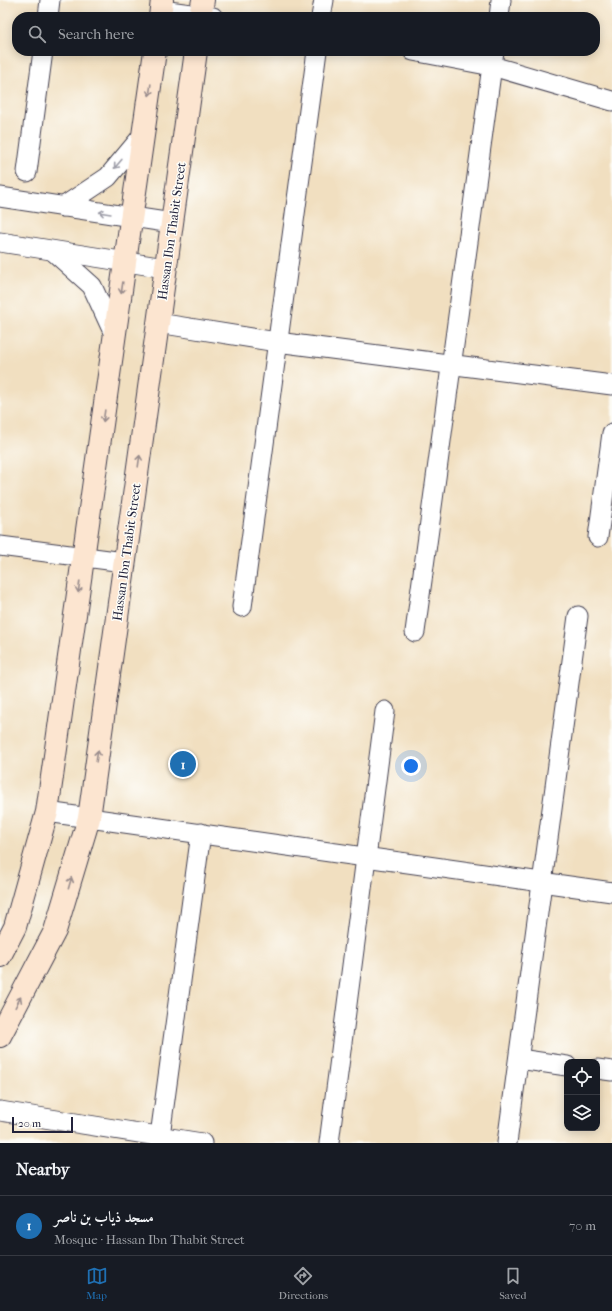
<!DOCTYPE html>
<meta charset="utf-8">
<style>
:root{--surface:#171b24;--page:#242831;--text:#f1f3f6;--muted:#9ea1a6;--line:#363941;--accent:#1f6fb2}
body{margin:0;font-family:"IM FELL French Canon",Amiri,serif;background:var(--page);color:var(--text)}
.controls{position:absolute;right:12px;bottom:12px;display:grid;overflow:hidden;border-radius:8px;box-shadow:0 2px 10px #0003}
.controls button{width:36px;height:36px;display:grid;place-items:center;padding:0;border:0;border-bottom:1px solid var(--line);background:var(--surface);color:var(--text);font:20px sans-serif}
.scale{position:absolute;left:12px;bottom:10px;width:61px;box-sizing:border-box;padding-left:4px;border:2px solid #22223b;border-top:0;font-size:11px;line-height:14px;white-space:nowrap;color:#22223b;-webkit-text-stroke:3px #fdfcf7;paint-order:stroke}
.you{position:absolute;left:411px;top:766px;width:14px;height:14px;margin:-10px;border:3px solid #fff;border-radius:50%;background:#1a73e8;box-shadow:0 0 0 6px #1a73e833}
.badge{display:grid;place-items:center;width:26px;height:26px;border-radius:50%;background:var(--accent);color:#fff;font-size:13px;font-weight:700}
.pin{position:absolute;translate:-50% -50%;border:2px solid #fff;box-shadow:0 1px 4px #0006}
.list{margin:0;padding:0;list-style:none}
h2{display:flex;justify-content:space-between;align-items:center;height:52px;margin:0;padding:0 16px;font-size:17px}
h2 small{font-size:13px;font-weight:400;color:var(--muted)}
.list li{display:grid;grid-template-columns:26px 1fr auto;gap:12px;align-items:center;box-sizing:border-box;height:60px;padding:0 16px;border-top:1px solid var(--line)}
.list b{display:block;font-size:15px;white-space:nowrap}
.list p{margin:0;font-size:13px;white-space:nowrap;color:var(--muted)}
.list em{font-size:13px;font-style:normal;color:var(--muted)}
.icon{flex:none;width:22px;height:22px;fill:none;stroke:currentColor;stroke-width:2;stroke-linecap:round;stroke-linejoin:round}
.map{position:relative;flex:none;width:612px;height:1143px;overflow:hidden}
.search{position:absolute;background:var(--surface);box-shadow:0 2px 10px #0003;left:12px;right:12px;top:12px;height:44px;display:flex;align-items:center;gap:10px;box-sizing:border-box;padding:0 14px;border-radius:16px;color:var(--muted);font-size:15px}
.sheet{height:112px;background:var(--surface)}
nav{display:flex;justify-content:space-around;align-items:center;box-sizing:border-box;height:56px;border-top:1px solid var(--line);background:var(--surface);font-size:11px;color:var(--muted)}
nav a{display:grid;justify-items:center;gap:2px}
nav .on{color:var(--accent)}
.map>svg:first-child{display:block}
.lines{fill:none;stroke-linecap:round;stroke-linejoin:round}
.street-casing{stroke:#413e4f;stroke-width:21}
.secondary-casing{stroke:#413e4f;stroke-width:24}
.street{stroke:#fff;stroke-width:19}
.secondary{stroke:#fce5d0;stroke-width:22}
.oneway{stroke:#9a8d8d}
.oneway2{stroke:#9c9ca7}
.labels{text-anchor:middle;stroke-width:3;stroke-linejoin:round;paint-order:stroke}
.street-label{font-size:13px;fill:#22223b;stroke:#fdfcf7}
</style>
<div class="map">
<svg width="612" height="1143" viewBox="0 0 612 1143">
<rect width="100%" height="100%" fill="#fdfcf7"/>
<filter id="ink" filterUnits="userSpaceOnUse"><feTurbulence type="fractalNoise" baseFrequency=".025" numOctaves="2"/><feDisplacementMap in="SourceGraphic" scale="8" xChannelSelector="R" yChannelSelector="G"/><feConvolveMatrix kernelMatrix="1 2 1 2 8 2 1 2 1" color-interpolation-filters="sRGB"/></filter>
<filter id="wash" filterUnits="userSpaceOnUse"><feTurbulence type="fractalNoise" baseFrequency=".012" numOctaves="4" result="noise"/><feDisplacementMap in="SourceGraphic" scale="16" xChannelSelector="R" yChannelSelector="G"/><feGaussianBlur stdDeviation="0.9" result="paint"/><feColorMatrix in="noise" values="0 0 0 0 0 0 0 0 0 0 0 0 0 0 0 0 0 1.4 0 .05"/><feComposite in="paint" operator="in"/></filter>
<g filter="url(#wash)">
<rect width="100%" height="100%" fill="#f1dfc0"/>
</g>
<g filter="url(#ink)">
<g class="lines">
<!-- street casing -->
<g class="street-casing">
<g id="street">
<path d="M161,10L213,17"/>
<path d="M48,17L50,0"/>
<path d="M321,17L324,0"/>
<path d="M499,17L501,0"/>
<path d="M413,51L492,66L612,101"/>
<path d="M27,172L43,51"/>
<path d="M0,197L172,223"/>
<path d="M63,207L108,177L143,135"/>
<path d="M0,242L165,268"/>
<path d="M53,251L92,286L115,336"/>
<path d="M158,323L277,342L612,385"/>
<path d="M598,537L612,433"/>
<path d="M0,546L124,562"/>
<path d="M242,607L317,51"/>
<path d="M415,632L494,51"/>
<path d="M47,812L612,892"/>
<path d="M519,1059L567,1066"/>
<path d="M597,1069L612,1071"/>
<path d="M0,1111L202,1143"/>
<path d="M160,1136L201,833"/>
<path d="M329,1143L385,711"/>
<path d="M507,1143L578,616"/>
</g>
</g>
<!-- secondary casing -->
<g class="secondary-casing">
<g id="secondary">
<path d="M160,17L162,0"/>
<path d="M200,17L203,0"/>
<path d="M0,956L15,927L47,812L155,51"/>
<path d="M0,1036L55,931L89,818L196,51"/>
</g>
</g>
<!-- street -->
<use href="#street" class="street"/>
<!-- secondary -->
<use href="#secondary" class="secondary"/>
</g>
<!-- one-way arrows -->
<defs><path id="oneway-shaft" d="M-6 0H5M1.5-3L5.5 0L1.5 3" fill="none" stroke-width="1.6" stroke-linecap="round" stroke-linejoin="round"/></defs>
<g class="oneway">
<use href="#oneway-shaft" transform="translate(150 90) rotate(98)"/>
<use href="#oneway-shaft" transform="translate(122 288) rotate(98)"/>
<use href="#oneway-shaft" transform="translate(104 416) rotate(98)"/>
<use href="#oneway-shaft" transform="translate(139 461) rotate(-82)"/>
<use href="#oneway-shaft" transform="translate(79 587) rotate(98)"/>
<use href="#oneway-shaft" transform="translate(97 756) rotate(-82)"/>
<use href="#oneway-shaft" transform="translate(70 883) rotate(-74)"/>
<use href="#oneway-shaft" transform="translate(18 1002) rotate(-62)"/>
</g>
<g class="oneway2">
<use href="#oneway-shaft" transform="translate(118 164) rotate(130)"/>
<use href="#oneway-shaft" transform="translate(105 213) rotate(-171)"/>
</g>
</g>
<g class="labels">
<!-- street labels -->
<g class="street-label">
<text transform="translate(171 231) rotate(-82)" y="5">Hassan Ibn Thabit Street</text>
<text transform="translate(126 552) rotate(-82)" y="5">Hassan Ibn Thabit Street</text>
</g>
</g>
</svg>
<div class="controls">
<button><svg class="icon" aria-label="locate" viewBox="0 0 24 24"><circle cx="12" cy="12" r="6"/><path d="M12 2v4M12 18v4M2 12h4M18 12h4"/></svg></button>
<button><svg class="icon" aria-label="layers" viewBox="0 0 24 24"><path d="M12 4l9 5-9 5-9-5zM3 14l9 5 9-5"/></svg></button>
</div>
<div class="scale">20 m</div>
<div class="you"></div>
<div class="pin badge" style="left:183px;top:764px">1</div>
<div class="search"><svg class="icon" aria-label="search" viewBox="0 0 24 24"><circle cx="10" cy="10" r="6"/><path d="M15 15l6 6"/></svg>Search here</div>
</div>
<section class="sheet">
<h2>Nearby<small></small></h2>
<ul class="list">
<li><span class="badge">1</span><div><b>مسجد ذياب بن ناصر</b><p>Mosque · Hassan Ibn Thabit Street</p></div><em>70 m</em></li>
</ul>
</section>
<nav>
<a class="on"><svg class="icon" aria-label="map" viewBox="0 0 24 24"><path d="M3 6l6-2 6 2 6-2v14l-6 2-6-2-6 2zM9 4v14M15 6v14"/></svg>Map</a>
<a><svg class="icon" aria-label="directions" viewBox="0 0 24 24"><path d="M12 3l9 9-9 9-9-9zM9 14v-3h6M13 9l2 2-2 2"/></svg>Directions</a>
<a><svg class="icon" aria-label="saved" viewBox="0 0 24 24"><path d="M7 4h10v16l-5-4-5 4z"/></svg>Saved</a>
</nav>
